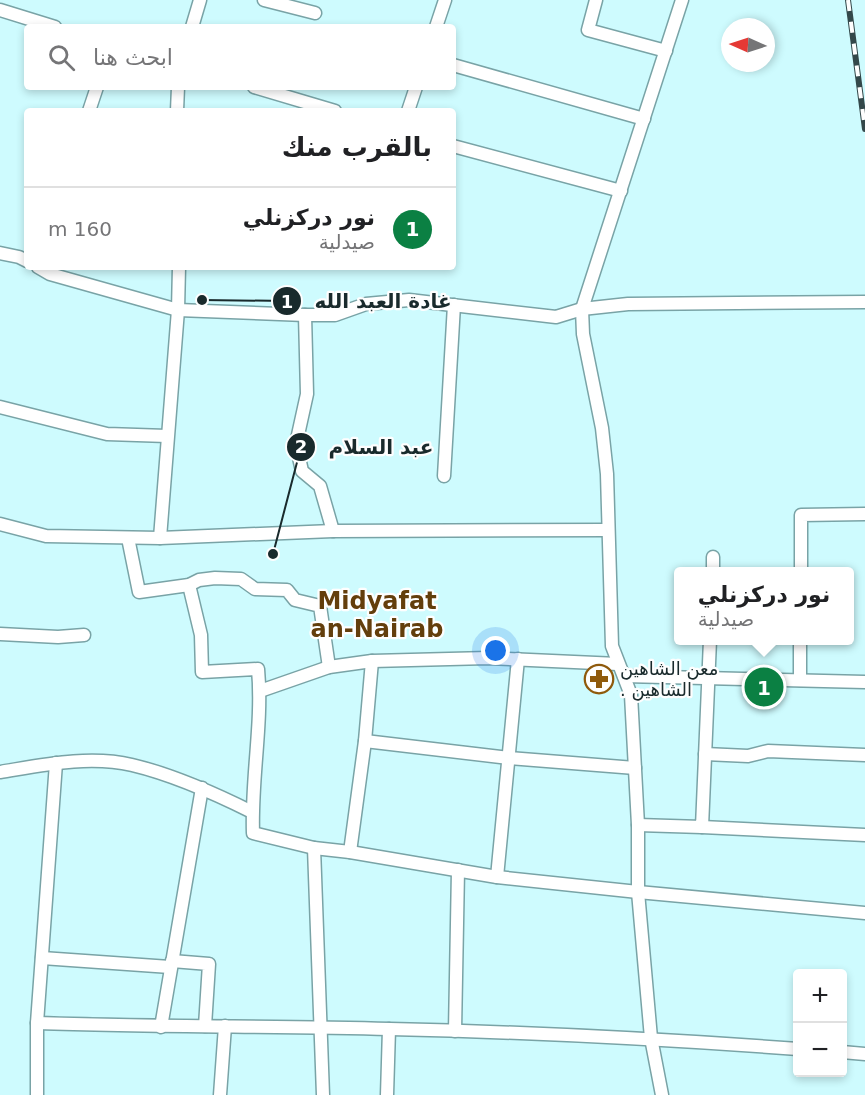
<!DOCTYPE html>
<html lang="ar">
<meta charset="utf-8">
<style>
:root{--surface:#fff;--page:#f2f2f2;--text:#202124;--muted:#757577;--line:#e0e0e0;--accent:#0b8043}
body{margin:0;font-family:"DejaVu Sans","Noto Sans Arabic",sans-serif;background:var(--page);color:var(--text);direction:rtl}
.controls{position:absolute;right:18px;bottom:18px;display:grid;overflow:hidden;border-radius:6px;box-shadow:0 3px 9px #0003}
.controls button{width:54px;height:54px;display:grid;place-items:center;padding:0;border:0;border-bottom:2px solid var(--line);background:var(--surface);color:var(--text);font:30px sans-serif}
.compass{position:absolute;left:721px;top:18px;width:54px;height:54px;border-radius:50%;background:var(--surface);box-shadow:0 3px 9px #0003;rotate:273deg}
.you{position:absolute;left:496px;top:651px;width:21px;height:21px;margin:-15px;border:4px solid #fff;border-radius:50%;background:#1a73e8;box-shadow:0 0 0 9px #1a73e833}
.badge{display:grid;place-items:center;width:39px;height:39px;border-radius:50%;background:var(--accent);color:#fff;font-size:20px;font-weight:700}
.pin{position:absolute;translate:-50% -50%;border:3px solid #fff;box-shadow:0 2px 6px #0006}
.popup{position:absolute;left:674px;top:567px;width:180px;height:78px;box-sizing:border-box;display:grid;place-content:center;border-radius:6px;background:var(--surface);filter:drop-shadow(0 2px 4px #0005);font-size:20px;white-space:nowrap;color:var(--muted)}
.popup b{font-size:22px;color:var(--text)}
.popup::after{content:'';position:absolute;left:50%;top:100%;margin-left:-12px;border:12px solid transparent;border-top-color:var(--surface)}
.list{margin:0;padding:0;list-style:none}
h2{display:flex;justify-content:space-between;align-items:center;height:78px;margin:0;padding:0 24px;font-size:26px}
h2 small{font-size:20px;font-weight:400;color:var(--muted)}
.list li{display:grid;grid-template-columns:39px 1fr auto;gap:18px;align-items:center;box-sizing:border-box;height:84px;padding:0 24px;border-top:2px solid var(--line)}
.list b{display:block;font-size:22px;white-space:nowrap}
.list p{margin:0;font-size:20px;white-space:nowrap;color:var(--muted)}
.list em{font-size:20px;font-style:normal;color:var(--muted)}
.icon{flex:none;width:33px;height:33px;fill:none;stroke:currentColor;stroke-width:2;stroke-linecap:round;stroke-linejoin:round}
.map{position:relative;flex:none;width:865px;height:1095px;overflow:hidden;direction:ltr}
.search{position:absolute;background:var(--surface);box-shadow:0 3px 9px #0003;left:24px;top:24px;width:432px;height:66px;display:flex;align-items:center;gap:15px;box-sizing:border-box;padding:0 21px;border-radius:6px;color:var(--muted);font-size:22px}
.panel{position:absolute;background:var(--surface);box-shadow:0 3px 9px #0003;left:24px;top:108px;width:432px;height:162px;border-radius:6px;direction:rtl}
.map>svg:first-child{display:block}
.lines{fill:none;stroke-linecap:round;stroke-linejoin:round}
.minor-casing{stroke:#79a3a6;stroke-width:15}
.minor{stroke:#fff;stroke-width:12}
.rail-casing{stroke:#33484a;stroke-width:6}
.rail{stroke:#fefefe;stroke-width:4;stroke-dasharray:11;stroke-linecap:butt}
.labels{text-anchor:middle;stroke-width:4.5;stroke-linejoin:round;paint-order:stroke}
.poi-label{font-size:18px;fill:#192a2c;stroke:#fefefe;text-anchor:start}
.district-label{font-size:24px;font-weight:bold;fill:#633e0c;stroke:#fefefe}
.leader{fill:none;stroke:#192a2c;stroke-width:2}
.callout-dot{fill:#192a2c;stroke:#fefefe;stroke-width:2}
.mark-label{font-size:18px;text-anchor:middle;font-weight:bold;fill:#fff}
.callout-label{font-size:20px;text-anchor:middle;font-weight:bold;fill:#192a2c;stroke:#fefefe;stroke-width:4.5;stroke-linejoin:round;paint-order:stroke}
</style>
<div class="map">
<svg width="865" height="1095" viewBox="0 0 865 1095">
<rect width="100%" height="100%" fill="#cefbfe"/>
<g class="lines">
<!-- minor casing -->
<g class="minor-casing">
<g id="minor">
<path d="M264,0L315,13"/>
<path d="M596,0L588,30L666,51"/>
<path d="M0,10L55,27"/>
<path d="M192,27L200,0"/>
<path d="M436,27L445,0"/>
<path d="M453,65L644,119"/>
<path d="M254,87L335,111"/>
<path d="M89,111L97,87"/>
<path d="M177,111L178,87"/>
<path d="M408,111L416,87"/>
<path d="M453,146L621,191"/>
<path d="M0,253L19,257L27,261"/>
<path d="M38,267L50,274L178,310L305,315H335L366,304L409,300L556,317L582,309L628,304L865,302"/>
<path d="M305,315L307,394L296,444L302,471L320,486L333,531"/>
<path d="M0,407L107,434L167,436"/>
<path d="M444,476L454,305"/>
<path d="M0,524L46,536L160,538L333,531L607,530"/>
<path d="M128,538L139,592L189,585L199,580L215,578L241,579L255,589L287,590L295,600L320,606L329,667"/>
<path d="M160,538L178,310L179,267"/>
<path d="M713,572V557"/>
<path d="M801,572V515L865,514"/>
<path d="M189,585L201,635L202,672L258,669C263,723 251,778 253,833L314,848L350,852L497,877L638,892L865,913"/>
<path d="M0,634L58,637L84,635"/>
<path d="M624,676L865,682"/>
<path d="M800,680V640"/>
<path d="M260,691L329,667L372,661L488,658L618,664"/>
<path d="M365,741L509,758L635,768"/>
<path d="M705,754L748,756L768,751L865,755"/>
<path d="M0,772C43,765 89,755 132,765C174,775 214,793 252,812"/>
<path d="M638,825L702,827L710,640"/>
<path d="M702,827L865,835"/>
<path d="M314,848L323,1095"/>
<path d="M350,852L365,741L372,661"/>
<path d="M497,877L518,659"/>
<path d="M42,958L170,967"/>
<path d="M172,961L209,964L205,1026"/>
<path d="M37,1023C154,1027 272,1026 390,1029C526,1032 662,1039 798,1049"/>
<path d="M161,1027L202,788"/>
<path d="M455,1031L458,870"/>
<path d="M842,1052L865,1054"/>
<path d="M37,1095V1023L56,763"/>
<path d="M220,1095L225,1026"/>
<path d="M387,1095L389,1029"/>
<path d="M662,1095L651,1038L638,892V825L631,695L612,646L607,474L602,428L583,334L582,309L682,0"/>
</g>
</g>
<!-- minor -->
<use href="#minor" class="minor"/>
<!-- rail casing -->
<g class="rail-casing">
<path id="rail" d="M848,0L865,129"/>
</g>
<!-- rail -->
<use href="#rail" class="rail"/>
</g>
<!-- icons -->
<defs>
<g id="pharmacy-ring" transform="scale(1.5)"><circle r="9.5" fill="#fefefe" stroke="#8f5a0c" stroke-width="1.5"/><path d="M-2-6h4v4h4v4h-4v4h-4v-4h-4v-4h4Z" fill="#8f5a0c"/></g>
</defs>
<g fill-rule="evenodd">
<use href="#pharmacy-ring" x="599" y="679"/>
</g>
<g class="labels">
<!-- poi labels -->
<g class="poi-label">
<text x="620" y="675">معن الشاهين<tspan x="620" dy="21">. الشاهين</tspan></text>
</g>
<!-- district labels -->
<g class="district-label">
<text x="377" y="609">Midyafat<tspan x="377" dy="28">an-Nairab</tspan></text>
</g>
</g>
<!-- callouts -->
<path class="leader" d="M202 300L287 301M273 554L301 447"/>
<g class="callout-dot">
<circle cx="202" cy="300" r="6"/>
<circle cx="273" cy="554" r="6"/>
<circle cx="287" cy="301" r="15"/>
<circle cx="301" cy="447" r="15"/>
</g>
<g class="mark-label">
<text x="287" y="308">1</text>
<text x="301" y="453">2</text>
</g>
<g class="callout-label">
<text x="383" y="308">غادة العبد الله</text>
<text x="381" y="454">عبد السلام</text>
</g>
</svg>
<div class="controls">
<button>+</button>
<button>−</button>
</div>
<svg class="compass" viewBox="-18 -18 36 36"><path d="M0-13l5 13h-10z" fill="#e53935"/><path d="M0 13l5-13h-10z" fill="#757577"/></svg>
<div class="you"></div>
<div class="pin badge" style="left:764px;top:687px">1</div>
<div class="popup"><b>نور دركزنلي</b>صيدلية</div>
<div class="search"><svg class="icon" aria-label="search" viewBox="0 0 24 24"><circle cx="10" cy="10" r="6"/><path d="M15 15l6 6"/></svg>ابحث هنا</div>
<section class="panel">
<h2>بالقرب منك<small></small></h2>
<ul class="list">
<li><span class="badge">1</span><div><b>نور دركزنلي</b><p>صيدلية</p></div><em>160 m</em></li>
</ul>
</section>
</div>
